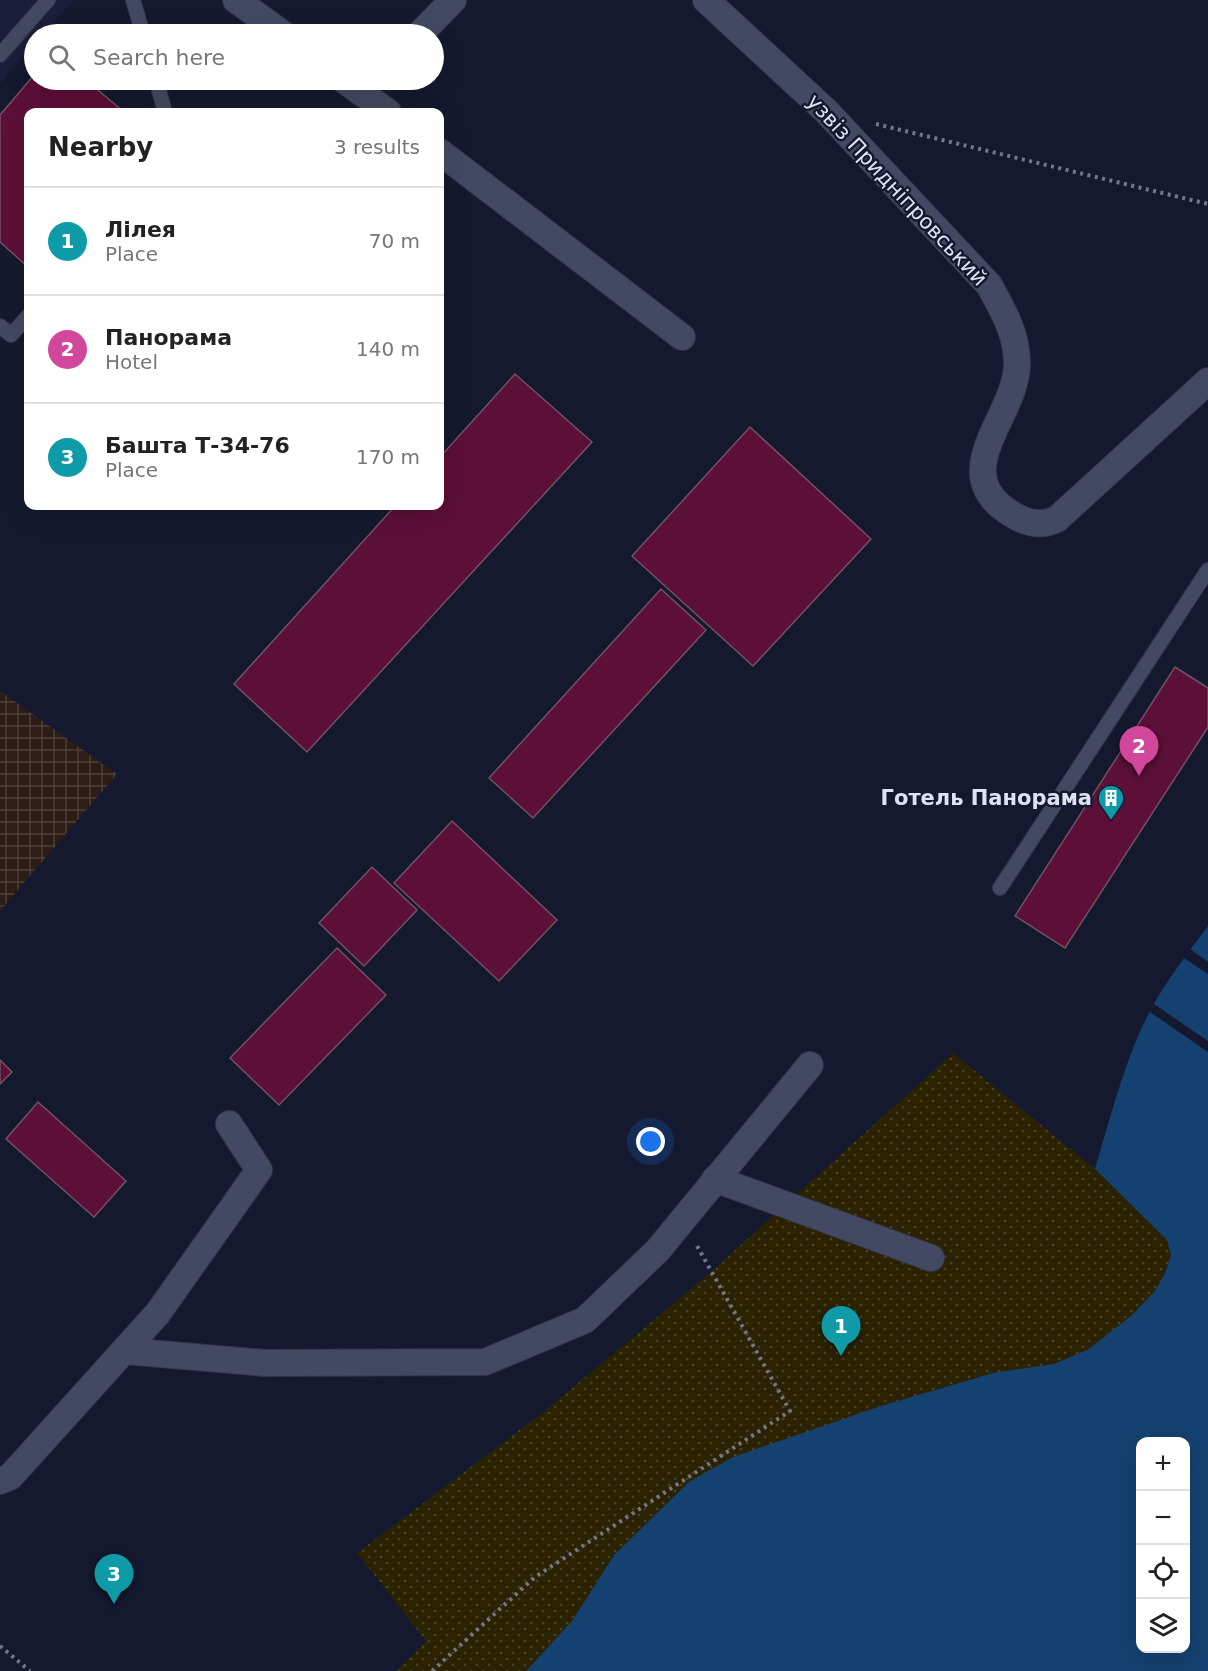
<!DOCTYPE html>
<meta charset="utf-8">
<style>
:root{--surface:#fff;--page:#f2f2f2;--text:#222;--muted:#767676;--line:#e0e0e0;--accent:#ea580c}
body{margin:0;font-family:"DejaVu Sans",sans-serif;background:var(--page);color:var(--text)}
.controls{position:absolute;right:18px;bottom:18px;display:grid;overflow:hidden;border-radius:12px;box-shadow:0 6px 24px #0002}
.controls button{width:54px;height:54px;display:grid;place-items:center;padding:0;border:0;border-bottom:2px solid var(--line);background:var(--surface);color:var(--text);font:30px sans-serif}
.you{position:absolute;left:651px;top:1142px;width:21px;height:21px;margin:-15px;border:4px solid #fff;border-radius:50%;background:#1a73e8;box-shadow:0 0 0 9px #1a73e833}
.badge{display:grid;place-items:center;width:39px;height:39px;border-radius:50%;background:var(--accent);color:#fff;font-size:20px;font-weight:700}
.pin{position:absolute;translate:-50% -50px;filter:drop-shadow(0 2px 3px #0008)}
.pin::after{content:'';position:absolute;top:32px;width:21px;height:18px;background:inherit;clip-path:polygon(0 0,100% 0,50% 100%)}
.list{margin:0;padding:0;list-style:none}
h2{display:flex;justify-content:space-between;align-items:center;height:78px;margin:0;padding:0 24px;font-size:26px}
h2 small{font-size:20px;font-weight:400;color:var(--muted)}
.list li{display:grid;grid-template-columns:39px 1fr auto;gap:18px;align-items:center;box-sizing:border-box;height:108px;padding:0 24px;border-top:2px solid var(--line)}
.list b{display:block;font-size:22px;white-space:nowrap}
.list p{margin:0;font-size:20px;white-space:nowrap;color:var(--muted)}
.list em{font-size:20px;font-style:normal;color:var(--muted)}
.icon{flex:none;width:33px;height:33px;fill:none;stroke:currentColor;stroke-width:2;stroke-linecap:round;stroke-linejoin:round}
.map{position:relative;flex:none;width:1208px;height:1671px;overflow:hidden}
.search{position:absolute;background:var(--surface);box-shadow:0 6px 24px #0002;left:24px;top:24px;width:420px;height:66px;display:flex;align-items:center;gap:15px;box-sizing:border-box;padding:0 21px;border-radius:33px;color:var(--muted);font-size:22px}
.panel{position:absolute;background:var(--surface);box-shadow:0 6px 24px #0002;left:24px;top:108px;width:420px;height:402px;border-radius:12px}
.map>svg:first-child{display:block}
.industrial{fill:url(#industrial-grid)}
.built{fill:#1a1e3b}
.sand{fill:url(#sand-dots)}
.water{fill:#14416f;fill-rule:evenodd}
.pier{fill:#15192f}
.building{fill:#5c0f37;stroke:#71525e;stroke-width:1.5}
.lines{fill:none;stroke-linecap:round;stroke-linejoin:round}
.service-casing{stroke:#333547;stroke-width:16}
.minor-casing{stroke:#333547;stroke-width:28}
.path{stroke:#74778a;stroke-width:4;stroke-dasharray:3 4.5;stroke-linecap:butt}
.service{stroke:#444963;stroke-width:14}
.minor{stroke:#444963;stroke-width:26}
.labels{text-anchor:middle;stroke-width:5;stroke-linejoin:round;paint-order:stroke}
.street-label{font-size:21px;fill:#dfe2f2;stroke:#15192f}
.poi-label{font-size:21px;font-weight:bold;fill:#dfe2f2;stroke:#15192f;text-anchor:end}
</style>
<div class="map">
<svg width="1208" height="1671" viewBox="0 0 1208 1671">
<defs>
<pattern id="industrial-grid" width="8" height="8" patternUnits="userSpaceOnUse" patternTransform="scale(1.5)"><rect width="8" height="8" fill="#2e1d16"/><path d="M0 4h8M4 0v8" fill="none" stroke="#4c3e38"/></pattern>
<pattern id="sand-dots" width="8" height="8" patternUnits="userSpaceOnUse" patternTransform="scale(1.5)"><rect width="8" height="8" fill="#2a2201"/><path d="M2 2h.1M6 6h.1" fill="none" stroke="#484226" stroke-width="1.8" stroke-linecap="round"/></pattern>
</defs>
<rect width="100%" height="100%" fill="#15192f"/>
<!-- industrial -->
<path class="industrial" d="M0,691L117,774L0,911Z"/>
<!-- built -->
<path class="built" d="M0,0H73L43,34H34V44L0,83Z"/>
<!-- sand -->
<path class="sand" d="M953,1053L1095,1169L1167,1240L1171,1255L1165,1273L1155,1291L1132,1315L1089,1349L1054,1364L993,1373L881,1406L690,1481L614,1555L572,1621L526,1671H396L426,1641L357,1553L546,1410L711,1272Z"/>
<!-- water -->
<path class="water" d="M1208,926V1671H526L572,1621L614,1555L690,1481L733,1457L881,1406L993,1373L1054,1364L1089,1349L1132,1315L1155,1291L1165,1273L1171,1255L1167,1240L1095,1169C1109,1122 1126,1056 1149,1013C1165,982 1187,954 1208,926ZM1140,1442H1186V1648H1140Z"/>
<!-- pier -->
<g class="pier">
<path d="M1190,949L1208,962V974L1184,958Z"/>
<path d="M1154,1004L1208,1041V1052L1150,1012Z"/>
</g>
<!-- building -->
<g class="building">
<path d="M34,75V80H86L124,112H28V267L0,242V115Z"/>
<path d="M515,374L592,442L307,752L234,684L395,506H440V457Z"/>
<path d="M750,427L871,539L753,666L632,556Z"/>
<path d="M661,589L706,630L533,818L489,778Z"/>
<path d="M1175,667L1208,688V727L1065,948L1015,916Z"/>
<path d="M452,821L557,920L499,981L394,883Z"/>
<path d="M372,867L417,910L364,966L319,923Z"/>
<path d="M337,948L386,995L279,1105L230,1058Z"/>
<path d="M0,1060L12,1072L0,1084Z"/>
<path d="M38,1102L126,1181L94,1217L6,1139Z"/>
</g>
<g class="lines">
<!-- service casing -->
<g class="service-casing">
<g id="service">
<path d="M133,0L143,34"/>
<path d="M0,55L48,0"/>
<path d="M156,80L165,112"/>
<path d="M0,326L11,335L28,316"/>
<path d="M1000,888L1208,570"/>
</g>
</g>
<!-- minor casing -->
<g class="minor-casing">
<g id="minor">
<path d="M236,0L283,34"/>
<path d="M706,0L827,112L989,285C1003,310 1016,332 1017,361C1019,415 944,471 1010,513C1025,523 1041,527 1057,519L1208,381"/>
<path d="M420,34L453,0"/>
<path d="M344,80L388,112"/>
<path d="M440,152L682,337"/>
<path d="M715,1179L931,1258"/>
<path d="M125,1351L265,1363L485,1362L585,1320L658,1250L810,1065"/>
<path d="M0,1481L10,1477L158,1313L259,1170L229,1124"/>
</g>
</g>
<!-- path -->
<g class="path">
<path d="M876,124L1208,204"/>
<path d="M0,1646L30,1671"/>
<path d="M432,1671L535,1577L790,1411L696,1244"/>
</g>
<!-- service -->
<use href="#service" class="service"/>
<!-- minor -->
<use href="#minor" class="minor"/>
</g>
<!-- icons -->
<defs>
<g id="building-pin" transform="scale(1.35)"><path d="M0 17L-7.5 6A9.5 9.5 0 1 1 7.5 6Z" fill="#0f9aa8" stroke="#15192f"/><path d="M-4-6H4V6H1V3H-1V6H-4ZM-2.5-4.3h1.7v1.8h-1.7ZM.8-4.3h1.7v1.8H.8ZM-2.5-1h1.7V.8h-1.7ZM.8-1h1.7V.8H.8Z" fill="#fff"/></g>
</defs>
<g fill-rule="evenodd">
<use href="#building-pin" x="1111" y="798"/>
</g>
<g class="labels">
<!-- street labels -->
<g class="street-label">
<text transform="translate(897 190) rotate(47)" y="7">узвіз Придніпровський</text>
</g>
<!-- poi labels -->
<g class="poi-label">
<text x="1092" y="805">Готель Панорама</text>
</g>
</g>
</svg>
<div class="controls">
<button>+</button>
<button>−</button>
<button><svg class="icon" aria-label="locate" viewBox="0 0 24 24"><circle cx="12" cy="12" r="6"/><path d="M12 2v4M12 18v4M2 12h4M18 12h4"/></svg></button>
<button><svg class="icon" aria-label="layers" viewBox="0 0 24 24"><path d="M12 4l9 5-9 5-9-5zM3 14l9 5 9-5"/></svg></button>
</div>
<div class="you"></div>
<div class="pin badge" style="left:841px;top:1356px;background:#0f9aa8">1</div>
<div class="pin badge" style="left:1139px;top:776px;background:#d1479c">2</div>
<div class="pin badge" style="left:114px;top:1604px;background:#0f9aa8">3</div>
<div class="search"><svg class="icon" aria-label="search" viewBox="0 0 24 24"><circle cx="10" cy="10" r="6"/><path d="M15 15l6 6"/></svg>Search here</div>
<section class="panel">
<h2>Nearby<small>3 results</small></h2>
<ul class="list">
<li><span class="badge" style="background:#0f9aa8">1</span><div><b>Лілея</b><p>Place</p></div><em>70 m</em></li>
<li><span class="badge" style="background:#d1479c">2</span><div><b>Панорама</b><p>Hotel</p></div><em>140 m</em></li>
<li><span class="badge" style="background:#0f9aa8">3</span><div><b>Башта Т-34-76</b><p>Place</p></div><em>170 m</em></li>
</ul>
</section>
</div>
